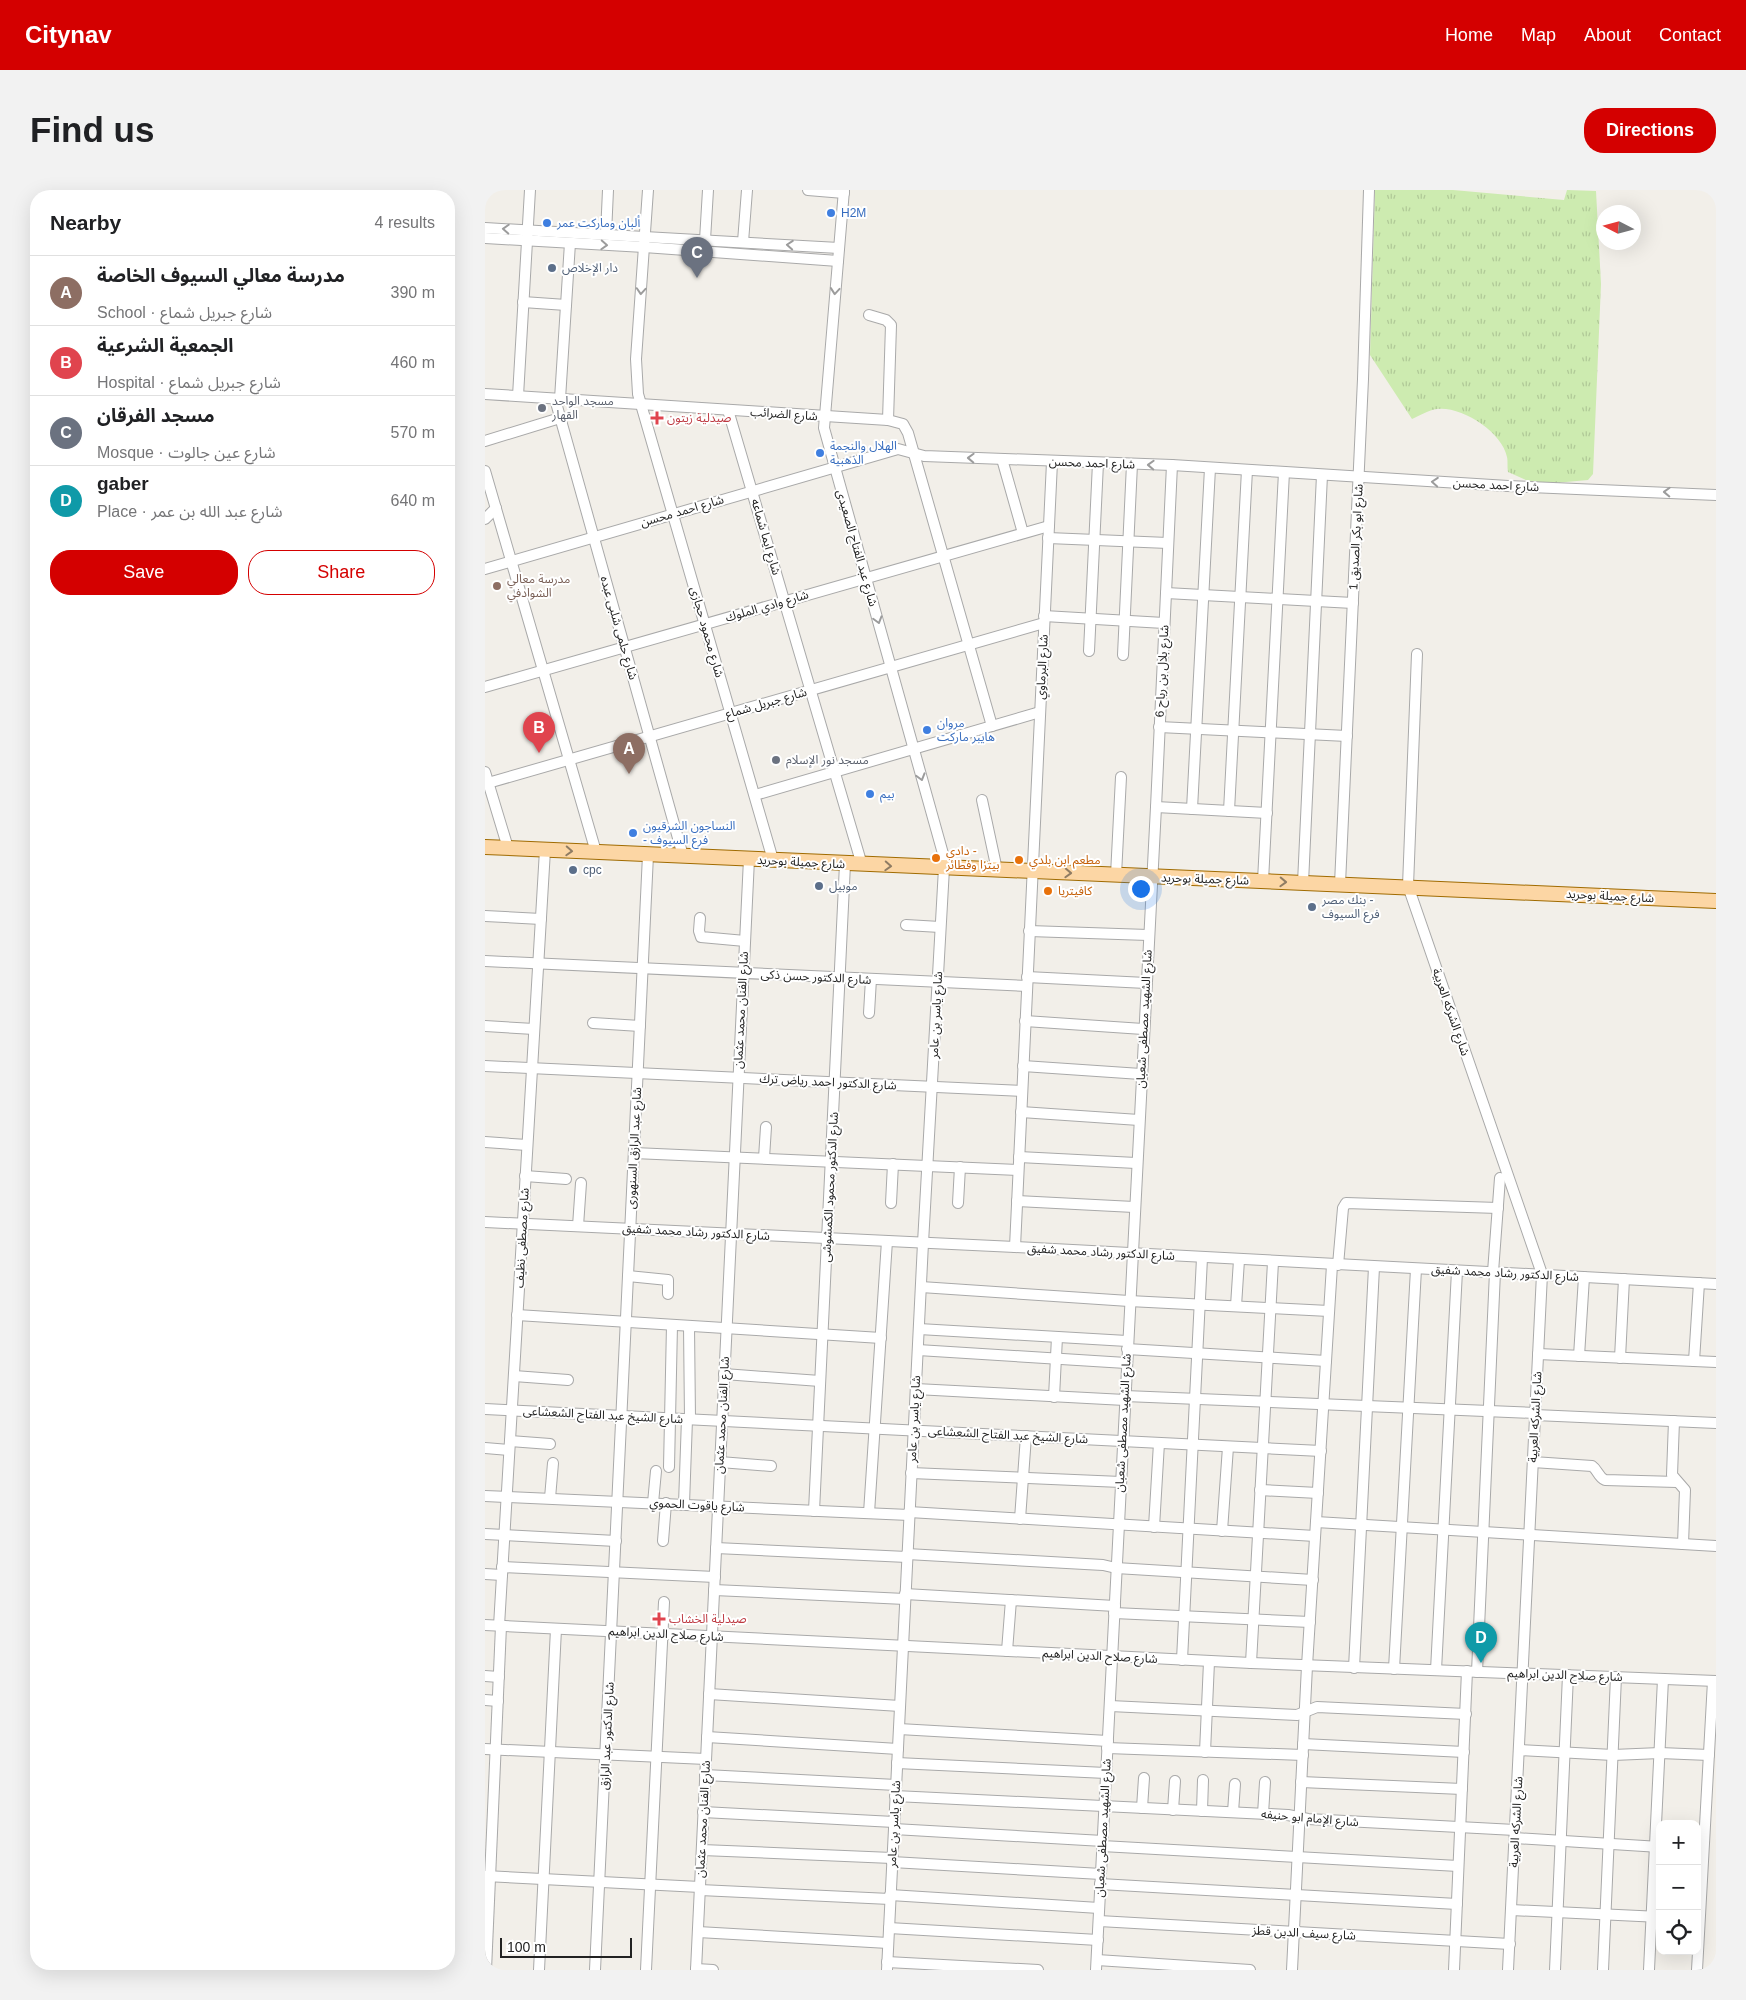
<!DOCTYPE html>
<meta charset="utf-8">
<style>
:root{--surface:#fff;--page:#f2f2f2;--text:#202124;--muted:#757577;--line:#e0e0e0;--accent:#d40000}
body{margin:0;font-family:Helvetica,"Noto Sans Arabic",sans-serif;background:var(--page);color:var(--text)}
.controls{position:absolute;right:15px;bottom:15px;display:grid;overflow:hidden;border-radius:10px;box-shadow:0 5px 20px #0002}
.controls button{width:45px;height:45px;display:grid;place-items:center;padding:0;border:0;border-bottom:1px solid var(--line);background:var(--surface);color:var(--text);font:25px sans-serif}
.compass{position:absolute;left:1111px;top:15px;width:45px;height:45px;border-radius:50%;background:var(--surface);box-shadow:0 5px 20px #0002;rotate:276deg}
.scale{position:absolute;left:15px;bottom:12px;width:132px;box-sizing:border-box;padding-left:5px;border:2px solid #222;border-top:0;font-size:14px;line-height:18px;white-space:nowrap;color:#222;-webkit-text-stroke:4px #fff;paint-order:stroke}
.you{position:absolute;left:655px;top:698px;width:18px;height:18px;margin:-12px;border:4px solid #fff;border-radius:50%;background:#1a73e8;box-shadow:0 0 0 8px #1a73e833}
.badge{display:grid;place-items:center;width:32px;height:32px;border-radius:50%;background:var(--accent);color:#fff;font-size:16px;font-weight:700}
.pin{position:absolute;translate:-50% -41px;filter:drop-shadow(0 1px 2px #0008)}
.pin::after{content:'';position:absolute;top:26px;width:18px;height:15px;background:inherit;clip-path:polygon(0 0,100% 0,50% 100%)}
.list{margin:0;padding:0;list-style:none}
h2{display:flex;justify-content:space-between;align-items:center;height:65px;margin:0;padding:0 20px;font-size:21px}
h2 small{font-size:16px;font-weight:400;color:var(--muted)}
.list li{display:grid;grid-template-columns:32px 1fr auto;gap:15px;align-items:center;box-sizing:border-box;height:70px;padding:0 20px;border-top:1px solid var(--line)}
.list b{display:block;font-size:19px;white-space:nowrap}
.list p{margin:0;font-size:16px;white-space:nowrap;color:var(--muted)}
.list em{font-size:16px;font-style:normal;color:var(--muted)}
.actions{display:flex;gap:10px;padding:15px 20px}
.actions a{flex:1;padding:11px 0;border:1px solid var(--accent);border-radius:20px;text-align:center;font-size:18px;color:var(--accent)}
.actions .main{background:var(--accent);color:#fff}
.icon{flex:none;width:28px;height:28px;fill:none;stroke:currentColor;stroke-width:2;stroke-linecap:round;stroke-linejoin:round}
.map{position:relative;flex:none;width:1231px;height:1780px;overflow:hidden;border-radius:20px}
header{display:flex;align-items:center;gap:30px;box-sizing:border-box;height:70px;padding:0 25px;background:var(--accent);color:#fff}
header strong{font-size:24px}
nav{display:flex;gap:28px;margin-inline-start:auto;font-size:18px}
.intro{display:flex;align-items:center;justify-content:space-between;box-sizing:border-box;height:120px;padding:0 30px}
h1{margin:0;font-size:35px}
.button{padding:12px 22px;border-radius:20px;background:var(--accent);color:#fff;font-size:18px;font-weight:700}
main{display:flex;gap:30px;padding:0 30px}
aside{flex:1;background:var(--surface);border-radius:20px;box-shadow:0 5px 20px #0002}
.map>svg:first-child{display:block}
.grass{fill:url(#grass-tufts)}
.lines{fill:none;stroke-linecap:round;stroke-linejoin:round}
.minor-casing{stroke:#a9a9a9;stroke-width:12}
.major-casing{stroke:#a06b00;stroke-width:16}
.minor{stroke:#fff;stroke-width:10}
.major{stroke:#fcd6a4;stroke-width:14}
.oneway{stroke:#9c9c9c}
.oneway2{stroke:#8f7c63}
.shop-dot{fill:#3f7fe0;stroke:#fff;stroke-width:2}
.service-dot{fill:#5c6f8a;stroke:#fff;stroke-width:2}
.worship-dot{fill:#6b7280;stroke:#fff;stroke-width:2}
.health-dot{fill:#e0444e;stroke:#fff;stroke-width:2}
.education-dot{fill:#8d6e63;stroke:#fff;stroke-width:2}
.food-dot{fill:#e8710a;stroke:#fff;stroke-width:2}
.labels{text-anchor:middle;stroke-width:4;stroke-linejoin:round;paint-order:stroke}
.shop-label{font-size:12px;fill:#366cbe;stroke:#fff;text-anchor:start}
.service-label{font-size:12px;fill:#4e5e75;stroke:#fff;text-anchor:start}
.worship-label{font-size:12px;fill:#5b616d;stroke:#fff;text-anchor:start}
.street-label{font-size:12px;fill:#222;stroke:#fff}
.health-label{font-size:12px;fill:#be3a42;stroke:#fff;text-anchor:start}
.education-label{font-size:12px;fill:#785e54;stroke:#fff;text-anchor:start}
.food-label{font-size:12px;fill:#c56008;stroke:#fff;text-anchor:start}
</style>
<header>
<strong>Citynav</strong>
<nav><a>Home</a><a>Map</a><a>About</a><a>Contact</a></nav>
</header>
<div class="intro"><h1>Find us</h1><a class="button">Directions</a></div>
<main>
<aside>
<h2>Nearby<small>4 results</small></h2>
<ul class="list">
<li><span class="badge" style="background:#8d6e63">A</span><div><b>مدرسة معالي السيوف الخاصة</b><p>School · شارع جبريل شماع</p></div><em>390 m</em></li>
<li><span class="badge" style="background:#e0444e">B</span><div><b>الجمعية الشرعية</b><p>Hospital · شارع جبريل شماع</p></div><em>460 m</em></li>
<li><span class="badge" style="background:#6b7280">C</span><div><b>مسجد الفرقان</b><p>Mosque · شارع عين جالوت</p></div><em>570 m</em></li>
<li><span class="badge" style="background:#0f9aa8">D</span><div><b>gaber</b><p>Place · شارع عبد الله بن عمر</p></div><em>640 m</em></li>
</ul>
<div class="actions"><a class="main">Save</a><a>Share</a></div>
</aside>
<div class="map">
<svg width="1231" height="1780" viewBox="0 0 1231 1780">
<defs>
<pattern id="grass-tufts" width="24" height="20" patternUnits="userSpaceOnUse" patternTransform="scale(1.25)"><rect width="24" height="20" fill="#cdebb0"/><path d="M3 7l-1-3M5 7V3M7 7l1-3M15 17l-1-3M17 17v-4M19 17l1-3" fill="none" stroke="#b0c997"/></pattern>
</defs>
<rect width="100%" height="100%" fill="#f2efe9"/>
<!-- grass -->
<path class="grass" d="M890,0H968L1079,10L1082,0L1111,1L1116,94L1108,284L1103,290L1070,293L1043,291L1023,282C1022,277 1023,271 1022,267C1017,242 977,216 952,219C944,220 934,226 927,229L885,165Z"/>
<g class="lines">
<!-- minor casing -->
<g class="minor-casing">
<g id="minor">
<path d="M163,0L151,169L153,204L288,670"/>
<path d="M323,0L359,3"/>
<path d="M359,0L339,238L462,678"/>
<path d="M0,38L354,58"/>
<path d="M121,44L123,0"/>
<path d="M0,48L159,57L353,71"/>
<path d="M220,50L223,0"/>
<path d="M258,52L262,0"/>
<path d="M38,112L81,115"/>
<path d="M384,125L401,130L406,135L403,230"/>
<path d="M0,204L403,230L418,234L423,243L507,536"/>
<path d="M33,206L45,0"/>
<path d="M70,209L198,666"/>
<path d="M75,209L85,53"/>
<path d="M243,220L377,675"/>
<path d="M0,251L75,228"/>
<path d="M517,269L538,343"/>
<path d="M0,281L111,662"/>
<path d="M0,329L11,318"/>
<path d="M563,348L683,353"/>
<path d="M0,379L413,259L439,266L687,275L1023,296L1231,305"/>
<path d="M681,403L868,413"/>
<path d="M559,426L679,433"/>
<path d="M604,461L613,273"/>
<path d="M932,464L923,696L1057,1084L1023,1780"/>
<path d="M638,465L647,274"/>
<path d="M0,497L564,336"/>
<path d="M674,537L862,546"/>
<path d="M0,582L23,658"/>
<path d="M3,593L559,433"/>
<path d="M270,605L555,522"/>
<path d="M497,610L512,680"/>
<path d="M671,617L782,623"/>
<path d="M707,619L725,278"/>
<path d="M744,621L762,280"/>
<path d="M631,685L636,587"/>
<path d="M778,691L799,282"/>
<path d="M818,693L837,285"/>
<path d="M855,694L878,189L884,0"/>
<path d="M0,726L56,729"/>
<path d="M215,728L214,741L216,747L260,751"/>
<path d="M421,735L455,737"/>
<path d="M544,741L663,745"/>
<path d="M0,771L542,796"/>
<path d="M542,787L661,793"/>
<path d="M384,823L386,789"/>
<path d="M540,831L658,839"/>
<path d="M108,833L155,836"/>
<path d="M0,836L49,839"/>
<path d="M0,876L537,901"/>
<path d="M538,876L656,884"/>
<path d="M536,922L654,930"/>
<path d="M0,952L42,955"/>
<path d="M149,963L533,980"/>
<path d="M534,967L651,973"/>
<path d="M279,968L281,937"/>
<path d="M40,986L81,989"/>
<path d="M532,1011L649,1017"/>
<path d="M406,1013L408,974"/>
<path d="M473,1013L475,977"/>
<path d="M0,1032L530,1057L1231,1094"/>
<path d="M93,1036L96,993"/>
<path d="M530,1057L567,272"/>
<path d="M853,1075L858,1018L861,1013L1013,1018"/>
<path d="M1008,1082L1015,988"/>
<path d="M143,1086L183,1090V1104"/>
<path d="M436,1097L644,1111L844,1121"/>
<path d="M751,1116L754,1070"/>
<path d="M32,1125L396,1148"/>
<path d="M204,1136L205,1229"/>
<path d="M434,1139L642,1151"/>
<path d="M642,1159L841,1171"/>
<path d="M433,1160L641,1173"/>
<path d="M1053,1164L1231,1172"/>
<path d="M1094,1166L1099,1087"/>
<path d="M1135,1168L1139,1089"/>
<path d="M1209,1171L1214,1093"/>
<path d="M239,1184L335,1191"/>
<path d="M29,1186L83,1190"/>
<path d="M431,1199L640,1210"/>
<path d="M640,1206L1050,1223"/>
<path d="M569,1207L572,1147"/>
<path d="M0,1219L836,1261"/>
<path d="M1050,1225L1231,1233"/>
<path d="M1189,1231L1187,1285L1200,1300L1198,1354"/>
<path d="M25,1251L65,1254"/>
<path d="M0,1258L24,1260"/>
<path d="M235,1272L286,1276"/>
<path d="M1048,1272L1107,1276C1113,1280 1113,1287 1120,1290L1192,1292"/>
<path d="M184,1277L187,1135"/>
<path d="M426,1283L636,1292"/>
<path d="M775,1300L833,1303"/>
<path d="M0,1306L424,1325"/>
<path d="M65,1308L68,1273"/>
<path d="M168,1313L171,1281"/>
<path d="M199,1314L202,1229"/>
<path d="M329,1321L360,674"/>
<path d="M424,1322L830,1346"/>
<path d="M384,1323L402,1051"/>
<path d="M535,1329L541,1246"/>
<path d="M831,1332L1231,1356"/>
<path d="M669,1337L674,1253"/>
<path d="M737,1341L743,1257"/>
<path d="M0,1344L131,1351"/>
<path d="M178,1351L181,1313"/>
<path d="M231,1358L422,1367"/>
<path d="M422,1364L618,1375L631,1378L828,1390"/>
<path d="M17,1377L230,1387"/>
<path d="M0,1384L17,1385"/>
<path d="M229,1400L420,1409"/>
<path d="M420,1404L630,1416"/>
<path d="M629,1423L825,1432"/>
<path d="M0,1435L766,1473L1231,1491"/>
<path d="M14,1436L60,660"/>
<path d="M522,1461L526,1410"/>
<path d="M697,1470L717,1068"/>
<path d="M766,1473L788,1072"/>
<path d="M869,1478L889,1077"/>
<path d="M909,1479L931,1079"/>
<path d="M951,1480L972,1081"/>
<path d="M992,1482L1010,1082"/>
<path d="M0,1486L14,1487"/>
<path d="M224,1504L415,1516"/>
<path d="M0,1510L13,1511"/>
<path d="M625,1516L812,1525L832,1517L981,1524"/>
<path d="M414,1539L623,1551"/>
<path d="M222,1547L413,1559"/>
<path d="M818,1554L979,1562"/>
<path d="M622,1558L818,1565"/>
<path d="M0,1559L221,1569"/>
<path d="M1034,1560L1128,1565L1175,1563L1224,1565"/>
<path d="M720,1562L724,1472"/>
<path d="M412,1573L621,1583"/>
<path d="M220,1585L411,1595"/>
<path d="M816,1592L977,1599"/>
<path d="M410,1606L803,1625L823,1629L1030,1640"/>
<path d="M657,1618L659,1588"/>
<path d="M688,1620L690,1591"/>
<path d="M717,1621L718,1590"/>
<path d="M218,1622L409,1632"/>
<path d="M748,1622L750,1594"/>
<path d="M778,1624L780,1592"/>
<path d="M409,1639L618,1651"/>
<path d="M1030,1648L1175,1657"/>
<path d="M617,1656L973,1676"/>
<path d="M217,1660L407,1668"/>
<path d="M407,1672L616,1684"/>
<path d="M0,1686L215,1697"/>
<path d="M615,1694L972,1714"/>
<path d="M215,1700L405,1709"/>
<path d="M405,1705L614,1718"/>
<path d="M1026,1720L1175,1727"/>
<path d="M614,1731L1025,1754"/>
<path d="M404,1738L613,1750"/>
<path d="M213,1742L403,1753"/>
<path d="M612,1770L765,1780"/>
<path d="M402,1772L553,1780"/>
<path d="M211,1779L228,1780"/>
<path d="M1,1780L16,1436"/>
<path d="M54,1780L71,1439"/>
<path d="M110,1780L163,665"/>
<path d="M161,1780L179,1412"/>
<path d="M211,1780L264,669"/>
<path d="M402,1780L438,1053L459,678"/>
<path d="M611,1780L671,617L687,275"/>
<path d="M807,1780L822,1476L847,1075"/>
<path d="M969,1780L982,1481"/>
<path d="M1070,1780L1083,1485"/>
<path d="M1118,1780L1131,1487"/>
<path d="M1164,1780L1178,1489"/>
<path d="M1212,1780L1228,1491"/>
</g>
</g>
<!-- major casing -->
<g class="major-casing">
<path id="major" d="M0,657L1231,711"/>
</g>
<!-- minor -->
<use href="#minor" class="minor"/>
<!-- major -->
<use href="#major" class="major"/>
</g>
<!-- one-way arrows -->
<defs><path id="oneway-chevron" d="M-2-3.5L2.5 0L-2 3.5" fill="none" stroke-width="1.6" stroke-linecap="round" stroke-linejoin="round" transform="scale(1.25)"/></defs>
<g class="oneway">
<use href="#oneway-chevron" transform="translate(21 39) rotate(-177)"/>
<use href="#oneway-chevron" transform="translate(119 55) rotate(3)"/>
<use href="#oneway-chevron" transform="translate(305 55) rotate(-176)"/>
<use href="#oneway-chevron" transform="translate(156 101) rotate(94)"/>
<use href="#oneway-chevron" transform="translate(350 101) rotate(95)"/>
<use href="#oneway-chevron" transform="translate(486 268) rotate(-178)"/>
<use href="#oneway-chevron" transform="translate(666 275) rotate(-178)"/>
<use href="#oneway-chevron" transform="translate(950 292) rotate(-176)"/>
<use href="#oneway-chevron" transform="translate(1182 302) rotate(-178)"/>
<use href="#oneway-chevron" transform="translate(393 430) rotate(74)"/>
<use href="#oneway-chevron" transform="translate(436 587) rotate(74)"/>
</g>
<g class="oneway2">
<use href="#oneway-chevron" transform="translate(84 661) rotate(3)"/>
<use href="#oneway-chevron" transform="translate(403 676) rotate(3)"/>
<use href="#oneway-chevron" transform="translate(583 683) rotate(2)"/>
<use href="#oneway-chevron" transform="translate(798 692) rotate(2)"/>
</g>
<!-- markers -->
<g class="shop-dot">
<circle cx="346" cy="23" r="5"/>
<circle cx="62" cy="33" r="5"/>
<circle cx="335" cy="263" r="5"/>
<circle cx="442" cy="540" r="5"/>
<circle cx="385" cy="604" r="5"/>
<circle cx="148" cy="643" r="5"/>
</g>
<g class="service-dot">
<circle cx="67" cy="78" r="5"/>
<circle cx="88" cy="680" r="5"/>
<circle cx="334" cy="696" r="5"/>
<circle cx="827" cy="717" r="5"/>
</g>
<g class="worship-dot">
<circle cx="57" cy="218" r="5"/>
<circle cx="291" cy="570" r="5"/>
</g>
<g class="health-dot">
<path d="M169.5 220.5h5v5h5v5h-5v5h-5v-5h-5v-5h5z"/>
<path d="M171.5 1421.5h5v5h5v5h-5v5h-5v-5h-5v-5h5z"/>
</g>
<circle class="education-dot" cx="12" cy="396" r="5"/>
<g class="food-dot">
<circle cx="451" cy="668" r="5"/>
<circle cx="534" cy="670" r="5"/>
<circle cx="563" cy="701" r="5"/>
</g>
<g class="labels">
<!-- shop labels -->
<g class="shop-label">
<text x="356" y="27">H2M</text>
<text x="72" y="37">ألبان وماركت عمر</text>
<text x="345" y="260">الهلال والنجمة<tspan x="345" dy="14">الذهبية</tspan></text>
<text x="452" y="537">مروان<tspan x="452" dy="14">هايبر ماركت</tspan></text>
<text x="395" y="608">بيم</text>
<text x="158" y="640">النساجون الشرقيون<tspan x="158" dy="14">- فرع السيوف</tspan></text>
</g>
<!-- service labels -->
<g class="service-label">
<text x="77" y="82">دار الإخلاص</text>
<text x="98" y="684">cpc</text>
<text x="344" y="700">موبيل</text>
<text x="837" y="714">بنك مصر -<tspan x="837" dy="14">فرع السيوف</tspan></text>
</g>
<!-- worship labels -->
<g class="worship-label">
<text x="67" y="215">مسجد الواحد<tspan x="67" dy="14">القهار</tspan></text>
<text x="301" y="574">مسجد نور الإسلام</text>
</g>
<!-- street labels -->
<g class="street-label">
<text transform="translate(299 224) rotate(4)" y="4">شارع الضرائب</text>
<text transform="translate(607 273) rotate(2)" y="4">شارع احمد محسن</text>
<text transform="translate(1011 295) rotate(3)" y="4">شارع احمد محسن</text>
<text transform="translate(197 321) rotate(-16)" y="4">شارع احمد محسن</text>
<text transform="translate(281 347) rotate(74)" y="4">شارع ايما شماعه</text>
<text transform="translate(871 347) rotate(-87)" y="4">شارع ابو بكر الصديق 1</text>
<text transform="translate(372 358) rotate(74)" y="4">شارع عبد الفتاح الصعيدى</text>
<text transform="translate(282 416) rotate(-16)" y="4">شارع وادي الملوك</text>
<text transform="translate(134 438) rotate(74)" y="4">شارع حلمى شلبى عبده</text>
<text transform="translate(222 442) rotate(74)" y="4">شارع محمود حجازى</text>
<text transform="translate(557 477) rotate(-87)" y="4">شارع البرماوي</text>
<text transform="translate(677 481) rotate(-87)" y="4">شارع بلال بن رباح 6</text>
<text transform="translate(281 513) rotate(-16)" y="4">شارع جبريل شماع</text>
<text transform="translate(316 672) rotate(3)" y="4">شارع جميلة بوحريد</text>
<text transform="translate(720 689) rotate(2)" y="4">شارع جميلة بوحريد</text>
<text transform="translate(1125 706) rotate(3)" y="4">شارع جميلة بوحريد</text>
<text transform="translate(331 787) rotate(3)" y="4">شارع الدكتور حسن ذكى</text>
<text transform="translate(256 820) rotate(-87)" y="4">شارع الفنان محمد عثمان</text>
<text transform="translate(966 822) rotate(71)" y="4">شارع الشركه العربية</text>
<text transform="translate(451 825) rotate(-87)" y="4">شارع ياسر بن عامر</text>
<text transform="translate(659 829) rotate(-87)" y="4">شارع الشهيد مصطفى شعبان</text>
<text transform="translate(343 892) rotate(3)" y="4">شارع الدكتور احمد رياض ترك</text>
<text transform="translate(149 958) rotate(-87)" y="4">شارع عبد الرازق السنهورى</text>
<text transform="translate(345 997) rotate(-87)" y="4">شارع الدكتور محمود الكمشوشى</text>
<text transform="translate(211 1042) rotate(3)" y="4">شارع الدكتور رشاد محمد شفيق</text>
<text transform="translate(37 1048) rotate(-87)" y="4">شارع مصطفى نظيف</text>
<text transform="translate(616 1062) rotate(3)" y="4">شارع الدكتور رشاد محمد شفيق</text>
<text transform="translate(1020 1083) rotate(3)" y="4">شارع الدكتور رشاد محمد شفيق</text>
<text transform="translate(118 1225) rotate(3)" y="4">شارع الشيخ عبد الفتاح الشعشاعى</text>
<text transform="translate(237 1225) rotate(-87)" y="4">شارع الفنان محمد عثمان</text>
<text transform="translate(1050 1227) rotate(-87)" y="4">شارع الشركه العربية</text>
<text transform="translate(429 1229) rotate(-87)" y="4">شارع ياسر بن عامر</text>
<text transform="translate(638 1233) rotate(-87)" y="4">شارع الشهيد مصطفى شعبان</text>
<text transform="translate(523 1245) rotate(3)" y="4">شارع الشيخ عبد الفتاح الشعشاعى</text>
<text transform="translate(212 1315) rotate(3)" y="4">شارع ياقوت الحموي</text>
<text transform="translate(181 1444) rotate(3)" y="4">شارع صلاح الدين ابراهيم</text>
<text transform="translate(615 1466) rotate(3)" y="4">شارع صلاح الدين ابراهيم</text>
<text transform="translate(1080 1485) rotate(2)" y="4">شارع صلاح الدين ابراهيم</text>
<text transform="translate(122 1546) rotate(-87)" y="4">شارع الدكتور عبد الرازق</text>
<text transform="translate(825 1628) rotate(5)" y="4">شارع الإمام ابو حنيفه</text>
<text transform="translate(218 1629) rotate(-87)" y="4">شارع الفنان محمد عثمان</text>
<text transform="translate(1031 1632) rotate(-87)" y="4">شارع الشركه العربية</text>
<text transform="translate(409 1634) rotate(-87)" y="4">شارع ياسر بن عامر</text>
<text transform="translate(618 1638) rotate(-87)" y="4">شارع الشهيد مصطفى شعبان</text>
<text transform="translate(819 1743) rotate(3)" y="4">شارع سيف الدين قطز</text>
</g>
<!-- health labels -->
<g class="health-label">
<text x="182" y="232">صيدلية زيتون</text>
<text x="184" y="1433">صيدلية الخشاب</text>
</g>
<!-- education labels -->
<g class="education-label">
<text x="22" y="393">مدرسة معالي<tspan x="22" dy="14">الشوادفي</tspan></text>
</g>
<!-- food labels -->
<g class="food-label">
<text x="461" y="665">دادي -<tspan x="461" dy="14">بيتزا وفطائر</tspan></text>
<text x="544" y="674">مطعم ابن بلدي</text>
<text x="573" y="705">كافيتريا</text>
</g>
</g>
</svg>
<div class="controls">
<button>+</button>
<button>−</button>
<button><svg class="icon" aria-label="locate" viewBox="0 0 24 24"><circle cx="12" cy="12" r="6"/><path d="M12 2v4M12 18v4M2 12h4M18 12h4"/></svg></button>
</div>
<svg class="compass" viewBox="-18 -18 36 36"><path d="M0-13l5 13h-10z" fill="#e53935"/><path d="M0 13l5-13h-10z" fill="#757577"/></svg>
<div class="scale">100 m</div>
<div class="you"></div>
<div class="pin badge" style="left:144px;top:584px;background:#8d6e63">A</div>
<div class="pin badge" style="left:54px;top:563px;background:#e0444e">B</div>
<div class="pin badge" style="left:212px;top:88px;background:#6b7280">C</div>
<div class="pin badge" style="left:996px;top:1473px;background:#0f9aa8">D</div>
</div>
</main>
